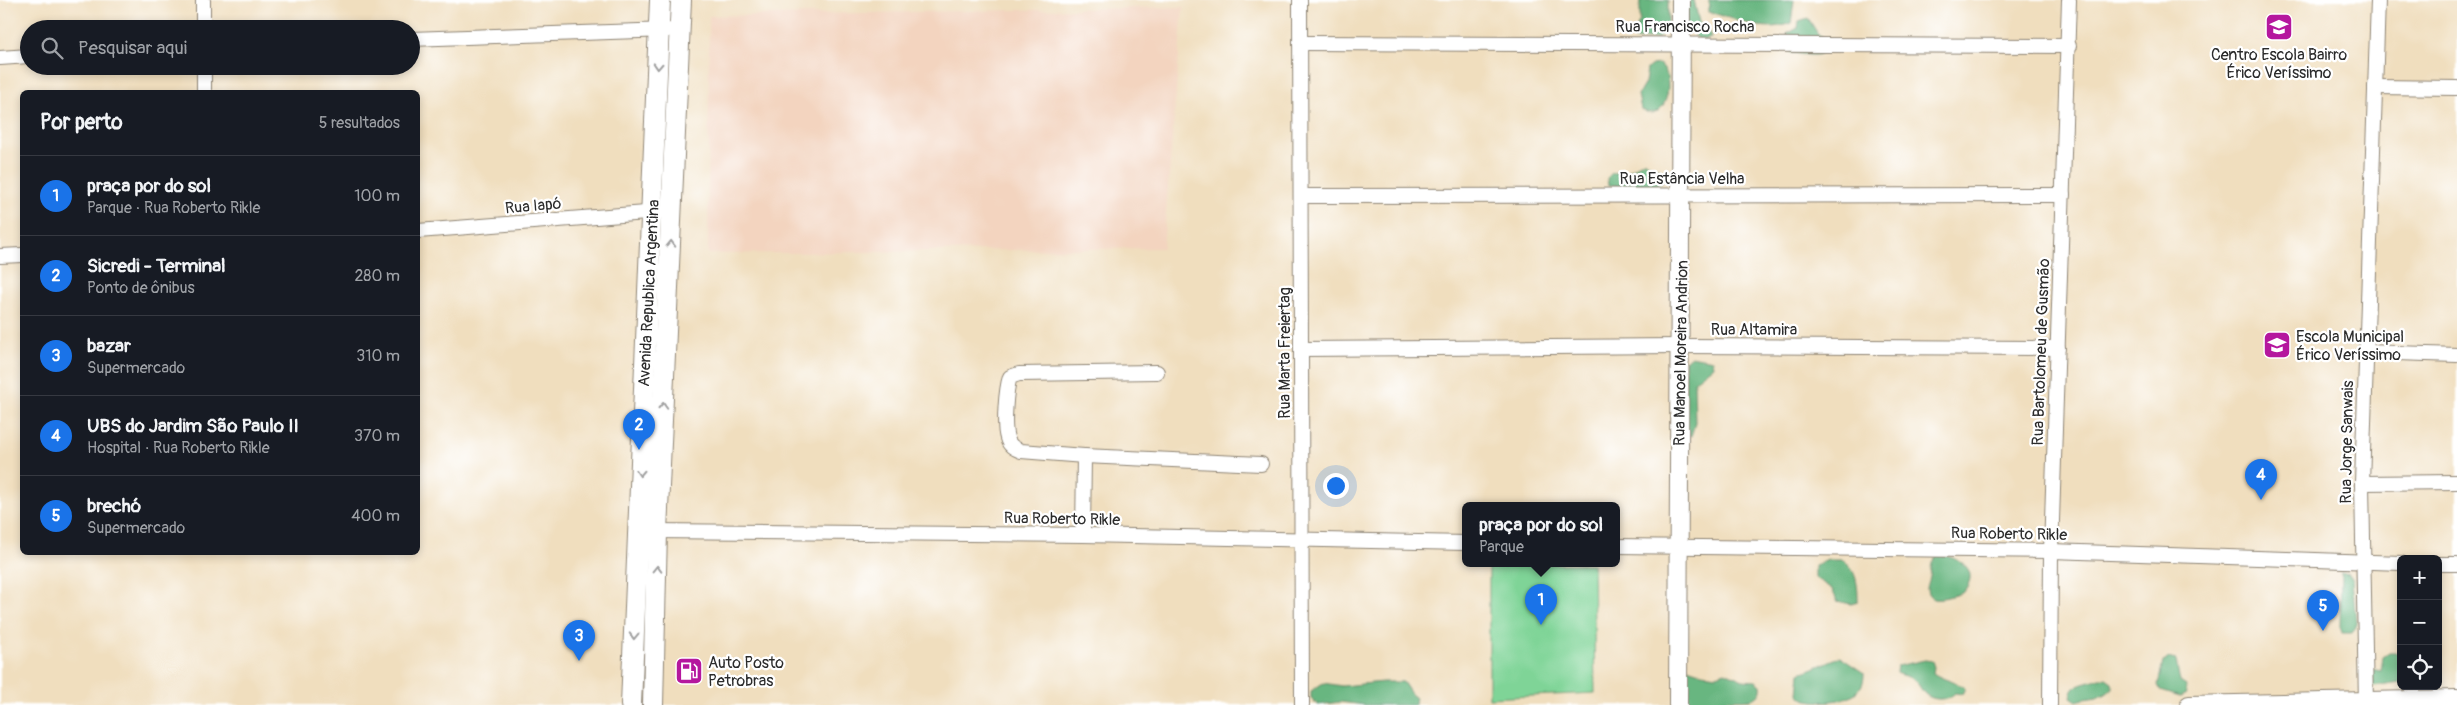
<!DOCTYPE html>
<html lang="pt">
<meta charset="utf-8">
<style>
:root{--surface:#171b24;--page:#20242c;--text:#f1f3f6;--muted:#9ea1a6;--line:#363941;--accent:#1a73e8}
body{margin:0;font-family:Pangolin,sans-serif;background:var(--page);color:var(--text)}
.controls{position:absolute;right:15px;bottom:15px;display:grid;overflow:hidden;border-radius:8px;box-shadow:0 2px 8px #0003}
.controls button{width:45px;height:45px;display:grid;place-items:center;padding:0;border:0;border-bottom:1px solid var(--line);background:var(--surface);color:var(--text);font:25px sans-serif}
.you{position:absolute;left:1335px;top:485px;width:18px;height:18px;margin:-12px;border:4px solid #fff;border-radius:50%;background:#1a73e8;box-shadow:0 0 0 8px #1a73e833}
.badge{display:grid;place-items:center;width:32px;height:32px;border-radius:50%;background:var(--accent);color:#fff;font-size:16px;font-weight:700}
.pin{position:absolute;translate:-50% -41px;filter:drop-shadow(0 1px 2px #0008)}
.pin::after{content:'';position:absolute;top:26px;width:18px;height:15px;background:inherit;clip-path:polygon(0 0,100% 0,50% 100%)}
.popup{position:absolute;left:1462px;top:502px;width:158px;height:65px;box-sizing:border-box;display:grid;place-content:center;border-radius:8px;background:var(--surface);filter:drop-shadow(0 1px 4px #0005);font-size:16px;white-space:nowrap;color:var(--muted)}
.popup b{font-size:19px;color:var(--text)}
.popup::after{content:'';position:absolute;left:50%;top:100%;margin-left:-10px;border:10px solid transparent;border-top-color:var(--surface)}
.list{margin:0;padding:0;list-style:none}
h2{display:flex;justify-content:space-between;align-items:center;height:65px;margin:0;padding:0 20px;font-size:21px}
h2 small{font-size:16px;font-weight:400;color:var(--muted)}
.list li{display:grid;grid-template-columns:32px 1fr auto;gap:15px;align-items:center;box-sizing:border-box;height:80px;padding:0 20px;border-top:1px solid var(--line)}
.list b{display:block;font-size:19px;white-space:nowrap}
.list p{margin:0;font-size:16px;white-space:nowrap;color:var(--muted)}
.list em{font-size:16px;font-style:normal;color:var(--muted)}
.icon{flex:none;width:28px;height:28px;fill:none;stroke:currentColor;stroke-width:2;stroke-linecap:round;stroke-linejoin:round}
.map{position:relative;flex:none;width:2457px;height:705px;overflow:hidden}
.search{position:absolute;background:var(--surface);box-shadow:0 2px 8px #0003;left:20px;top:20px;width:400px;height:55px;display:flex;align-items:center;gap:12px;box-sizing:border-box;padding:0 18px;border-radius:28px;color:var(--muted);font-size:19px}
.panel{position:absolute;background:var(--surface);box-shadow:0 2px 8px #0003;left:20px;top:90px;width:400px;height:465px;border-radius:8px}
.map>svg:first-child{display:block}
.built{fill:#f3d4bf}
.green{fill:#7fd497;stroke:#558061}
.forest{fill:#67b680;stroke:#497056}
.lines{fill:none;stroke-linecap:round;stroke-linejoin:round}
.minor-casing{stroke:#8e8474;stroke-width:16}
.tertiary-casing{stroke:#8e8474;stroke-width:20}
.secondary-casing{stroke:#8e8474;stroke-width:22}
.minor{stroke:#fff;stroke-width:14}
.tertiary{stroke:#fff;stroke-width:18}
.secondary{stroke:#fff;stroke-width:20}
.oneway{stroke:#a0a0a0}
.labels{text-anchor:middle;stroke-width:4.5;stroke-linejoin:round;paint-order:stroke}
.street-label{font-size:16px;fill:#2b2b2b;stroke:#fff}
.poi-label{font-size:16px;fill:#2b2b2b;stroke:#fff;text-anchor:start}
</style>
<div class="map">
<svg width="2457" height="705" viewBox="0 0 2457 705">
<rect width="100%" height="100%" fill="#fff"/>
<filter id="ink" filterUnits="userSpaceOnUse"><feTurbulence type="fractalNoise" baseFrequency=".02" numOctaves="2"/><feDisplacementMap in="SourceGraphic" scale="10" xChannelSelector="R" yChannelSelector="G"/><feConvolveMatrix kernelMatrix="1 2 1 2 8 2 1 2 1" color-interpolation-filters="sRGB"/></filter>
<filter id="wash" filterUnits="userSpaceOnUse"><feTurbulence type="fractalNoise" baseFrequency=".0096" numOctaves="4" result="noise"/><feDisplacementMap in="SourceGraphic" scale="20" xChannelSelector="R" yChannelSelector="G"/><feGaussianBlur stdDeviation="1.12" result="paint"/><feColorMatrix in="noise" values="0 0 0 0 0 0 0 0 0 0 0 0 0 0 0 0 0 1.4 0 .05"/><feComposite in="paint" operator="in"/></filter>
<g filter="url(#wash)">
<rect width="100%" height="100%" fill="#f0debe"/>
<!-- built -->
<path class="built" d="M1183,7L1163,248L708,254L709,16Z"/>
<!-- green -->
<path class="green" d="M1489,564H1593L1595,693L1489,698Z"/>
<!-- forest -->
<g class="forest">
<path d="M1640,0H1668V28L1658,38L1635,40L1634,33L1640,20Z"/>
<path d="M1687,0H1694L1699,22L1709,32L1711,38L1700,41L1686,25Z"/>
<path d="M1709,0H1794L1791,23C1762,34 1737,19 1709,12Z"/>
<path d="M1808,18L1818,34L1830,41L1831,48C1821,59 1805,54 1791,53L1788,47L1787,34L1798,28L1799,21Z"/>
<path d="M1659,64C1677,77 1666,127 1641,109L1638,95L1645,83L1647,69L1652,65Z"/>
<path d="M1645,160L1649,164L1662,170L1664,177L1661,183L1642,189L1608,185L1607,178L1612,173L1626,172Z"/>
<path d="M1691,356L1712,360L1713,366L1694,381L1695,423L1691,436L1685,433V361Z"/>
<path d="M1937,555C1959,556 1983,571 1962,593C1953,595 1928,606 1927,589C1927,586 1929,581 1930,577C1931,569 1931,561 1937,555Z"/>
<path d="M1842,560C1857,569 1858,585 1858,602L1851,604L1837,601L1832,589L1815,578V565L1828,560Z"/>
<path d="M2341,572L2348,574L2352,580L2356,621V628L2352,633H2342L2340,626Z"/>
<path d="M2389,653H2395L2401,656V683L2374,687L2369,682L2371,669L2381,671L2383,657Z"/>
<path d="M1840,657L1864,673C1866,702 1824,705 1804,699L1798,694L1800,673C1814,669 1826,662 1840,657Z"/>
<path d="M2169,659L2176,661L2180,682L2186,686V694L2180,697L2161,691L2158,685L2163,662Z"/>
<path d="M1925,660L1932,661L1934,667L1933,673C1943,680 1957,682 1965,688L1962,694L1955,693C1948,701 1933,701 1925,694C1921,690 1919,684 1915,681C1910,676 1902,676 1896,673L1897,666Z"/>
<path d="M1684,667L1703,673L1717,675L1725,672L1743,680L1756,681L1761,685C1764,705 1736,698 1723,700C1708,702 1696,705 1682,701Z"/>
<path d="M2099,678H2106L2112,682V688C2104,700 2090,696 2077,701L2071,697C2074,681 2087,684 2099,678Z"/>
<path d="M1383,682H1403L1411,694L1416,698L1414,705H1365L1340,702L1318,705L1311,698V691L1323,683L1342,686Z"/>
</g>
</g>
<g filter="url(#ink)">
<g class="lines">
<!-- minor casing -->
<g class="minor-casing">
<g id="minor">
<path d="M203,0V29"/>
<path d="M1300,0L1302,705"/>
<path d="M411,39L668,30"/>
<path d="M1300,43L2069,46"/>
<path d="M0,58L29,56"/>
<path d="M204,66V92"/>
<path d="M2375,87L2457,88"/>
<path d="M1301,196L2063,195"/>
<path d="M418,231L659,212"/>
<path d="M0,256L22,255"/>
<path d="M1301,349L1680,346L2058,348"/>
<path d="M2366,352L2457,355"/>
<path d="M1084,456L1261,464"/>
<path d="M2362,483L2457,482"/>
<path d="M649,531L1083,535L1466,543"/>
<path d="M1083,535L1084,456L1021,451C1014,448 1009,446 1007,438C1003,426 1006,389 1010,377L1019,374L1157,372"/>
<path d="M1616,546L2051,551L2401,563"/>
<path d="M2438,564H2457"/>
<path d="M2050,705L2051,551L2069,0"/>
<path d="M2366,705L2362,483L2378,0"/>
</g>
</g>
<!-- tertiary casing -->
<g class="tertiary-casing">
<g id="tertiary">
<path d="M1678,705L1681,0"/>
<path d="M2189,705L2457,699"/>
</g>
</g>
<!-- secondary casing -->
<g class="secondary-casing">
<g id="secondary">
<path d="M631,705L660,0"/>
<path d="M653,705L657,531L681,0"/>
</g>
</g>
<!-- minor -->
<use href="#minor" class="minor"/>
<!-- tertiary -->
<use href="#tertiary" class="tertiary"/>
<!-- secondary -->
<use href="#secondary" class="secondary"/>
</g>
<!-- one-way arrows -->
<defs><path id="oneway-chevron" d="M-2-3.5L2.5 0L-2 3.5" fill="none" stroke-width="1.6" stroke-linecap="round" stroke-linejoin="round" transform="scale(1.25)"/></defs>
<g class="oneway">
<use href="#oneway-chevron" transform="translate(658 66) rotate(93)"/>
<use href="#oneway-chevron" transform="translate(671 244) rotate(-88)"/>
<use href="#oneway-chevron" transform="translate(663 406) rotate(-87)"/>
<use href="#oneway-chevron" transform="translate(640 473) rotate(93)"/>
<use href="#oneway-chevron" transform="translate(657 569) rotate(-89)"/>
<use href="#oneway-chevron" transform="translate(634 636) rotate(92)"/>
</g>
</g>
<!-- icons -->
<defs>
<g id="school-square" transform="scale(1.4375)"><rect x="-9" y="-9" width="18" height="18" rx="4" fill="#b5179e" stroke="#fff"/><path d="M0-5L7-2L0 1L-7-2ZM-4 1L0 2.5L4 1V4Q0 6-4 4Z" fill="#fff"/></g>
<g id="fuel-square" transform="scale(1.4375)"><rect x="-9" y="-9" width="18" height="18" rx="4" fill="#b5179e" stroke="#fff"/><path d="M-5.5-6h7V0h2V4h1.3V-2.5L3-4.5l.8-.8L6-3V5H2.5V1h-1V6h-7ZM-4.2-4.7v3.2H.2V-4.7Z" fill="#fff"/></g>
</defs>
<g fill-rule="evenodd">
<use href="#school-square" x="2279" y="27"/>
<use href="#school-square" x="2277" y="345"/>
<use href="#fuel-square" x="689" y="671"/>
</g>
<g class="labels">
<!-- street labels -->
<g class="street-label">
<text x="1685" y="32">Rua Francisco Rocha</text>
<text x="1682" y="184">Rua Estância Velha</text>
<text transform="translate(533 205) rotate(-5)" y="6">Rua Iapó</text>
<text transform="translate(648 293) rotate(-87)" y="6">Avenida Republica Argentina</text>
<text x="1754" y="335">Rua Altamira</text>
<text transform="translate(2040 352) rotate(-88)" y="6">Rua Bartolomeu de Gusmão</text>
<text transform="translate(1284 353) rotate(-90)" y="6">Rua Marta Freiertag</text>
<text transform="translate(1680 353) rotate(-89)" y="6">Rua Manoel Moreira Andrion</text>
<text transform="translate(2346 442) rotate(-89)" y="6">Rua Jorge Sanwais</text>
<text transform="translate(1062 518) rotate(1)" y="6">Rua Roberto Rikle</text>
<text transform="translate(2009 533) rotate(1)" y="6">Rua Roberto Rikle</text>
</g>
<!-- poi labels -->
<g class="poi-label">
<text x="2279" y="60" text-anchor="middle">Centro Escola Bairro<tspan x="2279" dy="18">Érico Veríssimo</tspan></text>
<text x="2296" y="342">Escola Municipal<tspan x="2296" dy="18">Érico Veríssimo</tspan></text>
<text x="708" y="668">Auto Posto<tspan x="708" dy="18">Petrobras</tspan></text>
</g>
</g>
</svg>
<div class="controls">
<button>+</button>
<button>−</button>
<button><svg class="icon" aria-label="locate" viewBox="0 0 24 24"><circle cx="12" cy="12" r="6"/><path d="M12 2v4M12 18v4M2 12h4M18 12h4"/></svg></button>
</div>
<div class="you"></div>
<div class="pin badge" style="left:1541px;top:625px">1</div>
<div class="popup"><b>praça por do sol</b>Parque</div>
<div class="pin badge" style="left:639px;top:450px">2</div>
<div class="pin badge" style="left:579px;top:661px">3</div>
<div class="pin badge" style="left:2261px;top:500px">4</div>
<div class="pin badge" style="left:2323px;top:631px">5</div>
<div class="search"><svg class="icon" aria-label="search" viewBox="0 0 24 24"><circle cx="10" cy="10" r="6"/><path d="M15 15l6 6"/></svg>Pesquisar aqui</div>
<section class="panel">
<h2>Por perto<small>5 resultados</small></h2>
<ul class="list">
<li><span class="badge">1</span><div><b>praça por do sol</b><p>Parque · Rua Roberto Rikle</p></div><em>100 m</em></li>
<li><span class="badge">2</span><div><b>Sicredi - Terminal</b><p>Ponto de ônibus</p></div><em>280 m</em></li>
<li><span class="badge">3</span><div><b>bazar</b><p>Supermercado</p></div><em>310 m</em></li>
<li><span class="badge">4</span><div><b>UBS do Jardim São Paulo II</b><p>Hospital · Rua Roberto Rikle</p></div><em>370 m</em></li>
<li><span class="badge">5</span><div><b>brechó</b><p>Supermercado</p></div><em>400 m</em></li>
</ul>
</section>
</div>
